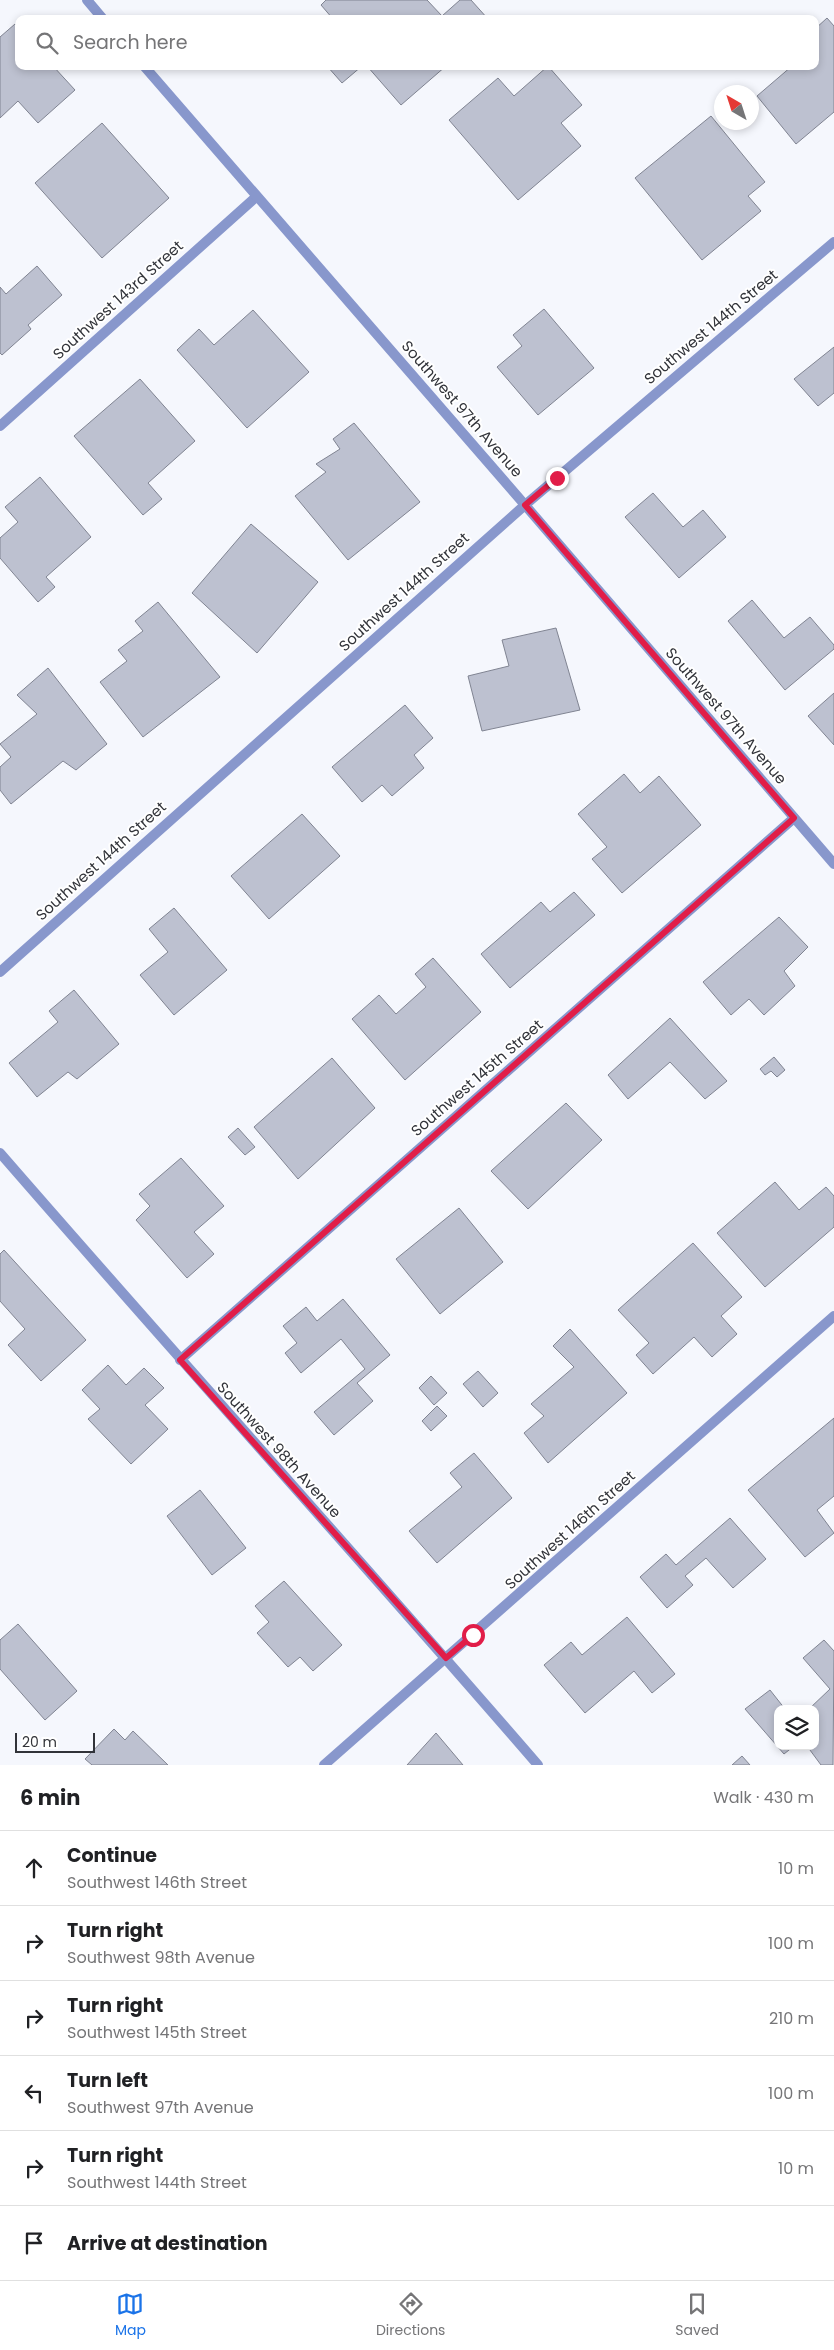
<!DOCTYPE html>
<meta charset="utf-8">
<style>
:root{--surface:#fff;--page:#f2f2f2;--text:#202124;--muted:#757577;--line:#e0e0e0;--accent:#1a73e8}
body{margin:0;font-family:Poppins,sans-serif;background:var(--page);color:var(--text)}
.controls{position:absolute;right:15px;bottom:15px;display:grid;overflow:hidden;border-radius:10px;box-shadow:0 2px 8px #0003}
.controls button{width:45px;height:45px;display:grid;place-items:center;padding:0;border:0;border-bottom:1px solid var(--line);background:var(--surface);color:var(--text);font:25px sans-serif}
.compass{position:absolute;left:714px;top:85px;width:45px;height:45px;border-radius:50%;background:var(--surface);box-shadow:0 2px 8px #0003;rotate:321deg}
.scale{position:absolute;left:15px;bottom:12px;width:80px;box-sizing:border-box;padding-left:5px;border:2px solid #313339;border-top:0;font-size:14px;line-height:18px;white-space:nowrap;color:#313339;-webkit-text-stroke:4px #fff;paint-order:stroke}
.stop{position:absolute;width:15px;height:15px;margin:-11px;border:4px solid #e11d48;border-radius:50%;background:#fff}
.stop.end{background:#e11d48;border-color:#fff;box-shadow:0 1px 5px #0008}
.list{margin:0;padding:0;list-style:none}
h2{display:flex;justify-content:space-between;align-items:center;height:65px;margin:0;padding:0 20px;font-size:21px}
h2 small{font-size:16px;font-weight:400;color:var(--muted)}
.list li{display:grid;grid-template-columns:32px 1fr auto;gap:15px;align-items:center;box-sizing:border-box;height:75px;padding:0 20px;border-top:1px solid var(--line)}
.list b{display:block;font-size:19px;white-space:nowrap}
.list p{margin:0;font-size:16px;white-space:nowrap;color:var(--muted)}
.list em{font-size:16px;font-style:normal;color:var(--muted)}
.icon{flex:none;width:28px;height:28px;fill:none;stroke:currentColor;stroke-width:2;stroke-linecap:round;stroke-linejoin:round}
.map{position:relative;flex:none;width:834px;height:1765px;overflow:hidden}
.search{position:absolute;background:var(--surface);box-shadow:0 2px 8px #0003;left:15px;right:15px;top:15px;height:55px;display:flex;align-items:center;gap:12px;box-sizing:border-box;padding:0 18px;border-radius:10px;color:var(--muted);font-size:19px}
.sheet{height:515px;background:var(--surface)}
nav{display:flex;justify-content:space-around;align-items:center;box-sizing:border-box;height:70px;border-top:1px solid var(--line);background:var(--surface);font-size:14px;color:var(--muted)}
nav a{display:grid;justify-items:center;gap:2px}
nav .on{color:var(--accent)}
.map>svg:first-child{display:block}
.building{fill:#bdc1d0;stroke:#808492}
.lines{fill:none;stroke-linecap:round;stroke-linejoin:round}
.minor{stroke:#8897cc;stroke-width:10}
.tertiary{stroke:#8897cc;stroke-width:10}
.route{stroke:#e11d48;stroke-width:6}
.labels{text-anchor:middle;stroke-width:4;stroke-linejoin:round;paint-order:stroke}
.street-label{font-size:15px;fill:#313339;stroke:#fff}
</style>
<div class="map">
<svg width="834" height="1765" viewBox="0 0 834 1765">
<rect width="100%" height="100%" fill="#f5f7fd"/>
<!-- building -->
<g class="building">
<path d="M326,0H427L442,16L460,0H471L488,19H333L321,5Z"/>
<path d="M827,18L834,26V112L796,144L757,96L792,66H815V29Z"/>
<path d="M15,24L19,28V66H53L75,90L38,123L18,101L0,118V37Z"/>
<path d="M327,66H362L342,83Z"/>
<path d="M367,66H446L401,105Z"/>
<path d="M548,66L582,105L561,123L581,146L518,200L449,120L498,78L514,96Z"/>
<path d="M711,116L765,182L748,196L761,211L702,260L635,178Z"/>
<path d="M102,123L169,198L102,258L35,183Z"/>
<path d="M37,266L62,295L28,325L31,329L2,355L0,353V287L6,294Z"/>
<path d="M544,309L594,368L538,415L497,367L522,346L513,335Z"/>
<path d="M253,310L309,372L247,428L177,350L199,329L214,345Z"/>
<path d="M834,347V393L818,406L794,379Z"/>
<path d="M140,379L195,441L148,483L162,499L143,515L74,436Z"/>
<path d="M354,423L420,502L348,560L295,496L326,472L316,464L340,449L333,439Z"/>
<path d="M40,477L91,537L46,577L55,587L38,602L0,558V538L18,522L5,507Z"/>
<path d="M653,493L683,527L703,510L726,537L679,578L625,517Z"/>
<path d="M251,524L318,582L257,653L192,593Z"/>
<path d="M752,600L784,638L810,617L834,645V649L785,690L728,621Z"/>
<path d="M158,602L220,677L143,737L100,682L127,661L118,650L143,631L135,621Z"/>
<path d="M556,628L580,710L482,731L468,676L509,666L502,640Z"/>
<path d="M48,668L107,744L76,770L63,761L11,804L0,790V767L11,757L0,744L37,714L17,695Z"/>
<path d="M834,693V745L808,716Z"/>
<path d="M405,705L433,738L414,755L424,768L392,796L382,785L362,802L332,767Z"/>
<path d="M624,774L640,793L659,776L701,825L622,893L592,859L607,847L578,814Z"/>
<path d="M302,814L340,856L269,919L231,876Z"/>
<path d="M574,892L595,915L510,988L481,954L541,902L550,912Z"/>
<path d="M174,908L227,970L174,1015L140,975L168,952L149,929Z"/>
<path d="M779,917L808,947L784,971L795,986L764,1015L749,999L731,1015L703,982Z"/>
<path d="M433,958L481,1012L405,1080L352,1019L379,995L396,1014L426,987L415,974Z"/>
<path d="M74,990L119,1044L77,1079L68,1072L37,1097L9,1063L58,1022L49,1011Z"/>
<path d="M670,1018L727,1081L705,1099L670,1062L628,1099L608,1075Z"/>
<path d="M774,1057L785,1070L777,1077L771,1071L765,1075L760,1069Z"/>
<path d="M332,1058L375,1108L298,1179L254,1127Z"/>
<path d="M566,1103L602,1140L528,1209L491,1171Z"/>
<path d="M238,1128L255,1147L245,1155L228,1137Z"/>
<path d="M181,1158L224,1206L194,1232L214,1254L187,1278L136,1220L150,1206L139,1194Z"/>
<path d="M775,1182L799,1210L826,1187L834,1196V1227L765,1287L717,1233Z"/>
<path d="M459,1208L503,1262L440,1314L396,1259Z"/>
<path d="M693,1243L742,1297L721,1316L737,1334L712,1357L694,1337L653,1374L636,1355L649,1343L618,1310Z"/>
<path d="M4,1250L86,1340L41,1381L8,1345L25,1329L0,1301V1254Z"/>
<path d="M343,1299L390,1355L357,1383L373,1401L334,1435L314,1412L365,1369L341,1339L301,1373L285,1353L297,1343L283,1326L306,1307L317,1321Z"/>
<path d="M570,1329L627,1393L548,1463L524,1433L544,1416L531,1404L574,1367L553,1346Z"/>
<path d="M108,1365L126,1385L144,1368L164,1388L145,1405L168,1429L131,1464L88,1419L100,1409L82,1390Z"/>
<path d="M478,1371L498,1393L483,1407L463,1384Z"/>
<path d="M431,1376L447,1393L434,1405L419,1388Z"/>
<path d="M437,1406L447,1416L431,1431L422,1421Z"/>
<path d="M834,1418V1496L817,1510L834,1533L805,1557L748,1490Z"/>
<path d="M474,1453L512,1498L437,1563L409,1531L462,1487L450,1473Z"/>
<path d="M200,1490L246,1548L212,1575L167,1516Z"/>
<path d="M730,1518L766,1559L733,1588L706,1558L685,1576L693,1585L667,1608L640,1577L666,1554L676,1565Z"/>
<path d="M284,1581L342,1645L313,1671L300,1657L288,1667L257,1633L269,1622L255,1606Z"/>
<path d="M627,1617L675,1674L652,1693L634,1671L585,1713L544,1665L571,1642L582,1655Z"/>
<path d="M18,1624L77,1691L45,1720L0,1669V1640Z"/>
<path d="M824,1640L834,1651L833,1765H821L807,1746H815V1709H809L830,1689L803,1658Z"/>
<path d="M770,1690L785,1709H778V1746H794L784,1754L745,1709Z"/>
<path d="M114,1729L125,1740L133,1731L168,1765H92L85,1759Z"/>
<path d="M436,1733L463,1765H407Z"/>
<path d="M742,1756L750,1765H732Z"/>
</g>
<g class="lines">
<!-- minor -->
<g class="minor">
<path d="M0,426L256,197"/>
<path d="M0,972L525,505L834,864"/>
<path d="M0,1153C178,1358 360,1559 538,1765"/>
<path d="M180,1360L794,818"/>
<path d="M324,1765L834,1316"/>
</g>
<!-- tertiary -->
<g class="tertiary">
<path d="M87,0L103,19"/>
<path d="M144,66L525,505L834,242"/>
</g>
</g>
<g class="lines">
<!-- route -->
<path class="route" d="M473,1635L446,1658L180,1360L794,818L525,505L557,478"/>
</g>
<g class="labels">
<!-- street labels -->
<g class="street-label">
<text transform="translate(118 300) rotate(-42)" y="5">Southwest 143rd Street</text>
<text transform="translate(711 327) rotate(-40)" y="5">Southwest 144th Street</text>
<text transform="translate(462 409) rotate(49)" y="5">Southwest 97th Avenue</text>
<text transform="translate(404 592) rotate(-42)" y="5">Southwest 144th Street</text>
<text transform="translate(726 716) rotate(49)" y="5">Southwest 97th Avenue</text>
<text transform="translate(101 861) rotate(-42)" y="5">Southwest 144th Street</text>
<text transform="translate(477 1078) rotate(-41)" y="5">Southwest 145th Street</text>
<text transform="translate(279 1450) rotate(48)" y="5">Southwest 98th Avenue</text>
<text transform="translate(570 1530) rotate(-42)" y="5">Southwest 146th Street</text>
</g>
</g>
</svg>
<div class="controls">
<button><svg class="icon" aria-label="layers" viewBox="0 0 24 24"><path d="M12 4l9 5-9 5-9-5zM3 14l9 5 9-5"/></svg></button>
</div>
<svg class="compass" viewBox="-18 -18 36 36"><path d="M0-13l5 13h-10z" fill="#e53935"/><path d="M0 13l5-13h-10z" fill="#757577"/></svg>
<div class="scale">20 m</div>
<div class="stop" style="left:473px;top:1635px"></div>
<div class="stop end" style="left:557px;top:478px"></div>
<div class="search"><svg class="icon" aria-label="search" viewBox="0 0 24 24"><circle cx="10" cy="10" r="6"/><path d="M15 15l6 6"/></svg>Search here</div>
</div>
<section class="sheet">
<h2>6 min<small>Walk · 430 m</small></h2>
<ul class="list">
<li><svg class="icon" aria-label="ahead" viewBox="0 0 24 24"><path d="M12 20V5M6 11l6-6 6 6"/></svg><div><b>Continue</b><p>Southwest 146th Street</p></div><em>10 m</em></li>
<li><svg class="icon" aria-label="right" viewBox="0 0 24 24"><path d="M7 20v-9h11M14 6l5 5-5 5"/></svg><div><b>Turn right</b><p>Southwest 98th Avenue</p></div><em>100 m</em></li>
<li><svg class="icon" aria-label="right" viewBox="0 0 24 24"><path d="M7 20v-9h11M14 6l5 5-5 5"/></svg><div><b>Turn right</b><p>Southwest 145th Street</p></div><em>210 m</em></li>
<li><svg class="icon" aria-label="left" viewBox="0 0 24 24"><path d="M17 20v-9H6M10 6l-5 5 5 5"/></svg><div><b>Turn left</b><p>Southwest 97th Avenue</p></div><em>100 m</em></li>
<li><svg class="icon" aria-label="right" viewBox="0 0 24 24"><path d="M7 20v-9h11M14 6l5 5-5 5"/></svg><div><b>Turn right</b><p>Southwest 144th Street</p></div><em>10 m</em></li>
<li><svg class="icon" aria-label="arrive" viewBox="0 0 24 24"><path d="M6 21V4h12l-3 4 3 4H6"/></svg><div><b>Arrive at destination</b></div></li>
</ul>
</section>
<nav>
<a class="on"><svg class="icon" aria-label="map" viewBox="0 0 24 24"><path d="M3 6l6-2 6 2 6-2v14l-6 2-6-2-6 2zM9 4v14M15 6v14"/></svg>Map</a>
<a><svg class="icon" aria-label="directions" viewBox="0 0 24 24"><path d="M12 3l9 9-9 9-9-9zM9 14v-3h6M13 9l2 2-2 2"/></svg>Directions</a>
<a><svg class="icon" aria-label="saved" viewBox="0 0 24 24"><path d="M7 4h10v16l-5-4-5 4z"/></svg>Saved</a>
</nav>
